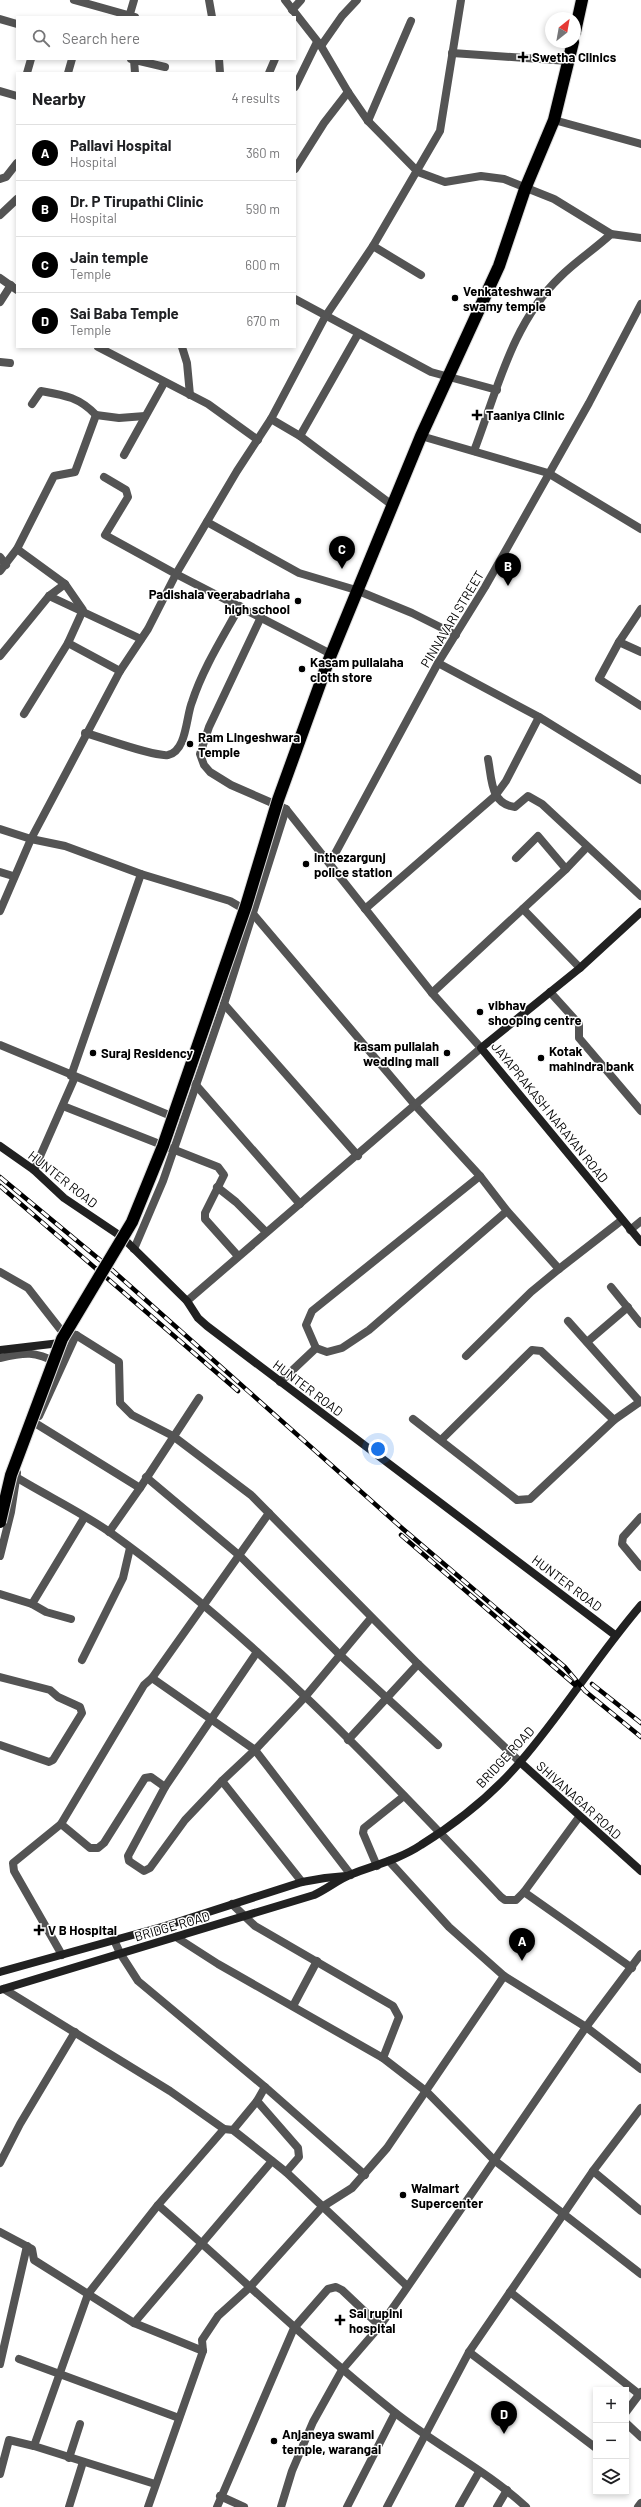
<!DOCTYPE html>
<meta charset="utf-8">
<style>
:root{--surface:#fff;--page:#f6f6f6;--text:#202124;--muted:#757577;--line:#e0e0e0;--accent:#000}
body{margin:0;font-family:Barlow,sans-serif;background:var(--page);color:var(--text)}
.controls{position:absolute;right:12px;bottom:12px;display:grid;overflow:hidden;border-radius:0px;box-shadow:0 2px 6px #0003}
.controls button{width:36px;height:36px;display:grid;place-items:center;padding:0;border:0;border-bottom:1px solid var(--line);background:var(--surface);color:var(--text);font:20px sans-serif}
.compass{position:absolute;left:545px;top:12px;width:36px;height:36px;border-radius:50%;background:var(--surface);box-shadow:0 2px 6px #0003;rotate:31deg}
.you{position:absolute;left:378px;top:1449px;width:14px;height:14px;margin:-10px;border:3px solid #fff;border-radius:50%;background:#1a73e8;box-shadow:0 0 0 6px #1a73e833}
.badge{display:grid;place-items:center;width:26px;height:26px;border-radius:50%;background:var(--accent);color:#fff;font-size:13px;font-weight:700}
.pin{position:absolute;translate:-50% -33px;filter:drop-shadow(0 1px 2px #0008)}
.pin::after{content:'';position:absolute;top:21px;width:14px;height:12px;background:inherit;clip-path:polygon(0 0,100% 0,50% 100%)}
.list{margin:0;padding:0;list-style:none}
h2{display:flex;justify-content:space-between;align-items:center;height:52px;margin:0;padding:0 16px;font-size:17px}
h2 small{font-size:13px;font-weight:400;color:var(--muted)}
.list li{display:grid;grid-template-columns:26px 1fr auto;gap:12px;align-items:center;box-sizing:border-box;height:56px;padding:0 16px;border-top:1px solid var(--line)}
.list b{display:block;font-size:15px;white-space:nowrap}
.list p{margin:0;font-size:13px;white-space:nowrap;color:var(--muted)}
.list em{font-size:13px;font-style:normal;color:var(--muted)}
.icon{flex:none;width:22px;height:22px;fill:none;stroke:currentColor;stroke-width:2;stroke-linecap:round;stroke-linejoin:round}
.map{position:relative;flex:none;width:641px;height:2507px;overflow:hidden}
.search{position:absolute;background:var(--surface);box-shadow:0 2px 6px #0003;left:16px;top:16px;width:280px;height:44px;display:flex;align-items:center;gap:10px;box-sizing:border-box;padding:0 14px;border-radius:0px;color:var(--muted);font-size:15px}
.panel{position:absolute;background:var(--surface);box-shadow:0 2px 6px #0003;left:16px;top:72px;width:280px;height:276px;border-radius:0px}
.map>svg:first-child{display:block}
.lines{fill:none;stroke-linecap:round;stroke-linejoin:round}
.highway-casing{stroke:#dbdbdb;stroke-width:14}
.street{stroke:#545454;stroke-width:8}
.secondary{stroke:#212121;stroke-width:8}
.highway{stroke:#000;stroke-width:12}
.rail-casing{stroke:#000;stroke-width:4.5}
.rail{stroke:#fff;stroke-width:3;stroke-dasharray:9;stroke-linecap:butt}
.highway-bridge-casing{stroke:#dbdbdb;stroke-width:14;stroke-linecap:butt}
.highway-bridge{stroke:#000;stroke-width:12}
.poi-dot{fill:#000;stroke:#fff;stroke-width:1.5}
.labels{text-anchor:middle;stroke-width:3;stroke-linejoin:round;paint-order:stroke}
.poi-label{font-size:13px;font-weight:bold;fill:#000;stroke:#fff;text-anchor:start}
.street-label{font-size:13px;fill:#000;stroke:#fff}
</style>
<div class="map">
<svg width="641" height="2507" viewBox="0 0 641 2507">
<rect width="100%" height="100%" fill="#fff"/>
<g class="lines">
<!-- highway casing -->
<g class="highway-casing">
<g id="highway">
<path d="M575,32L582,0"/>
<path d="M328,662L421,436L499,266L525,189L554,120L573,42"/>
</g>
</g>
<!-- street -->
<g class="street">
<path d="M74,0L135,17"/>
<path d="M209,0L212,17"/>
<path d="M285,0L321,46L348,92L368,121L418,172L445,182L481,176L504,179L554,199L611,234"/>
<path d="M292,10L301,0"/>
<path d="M129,17L134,0"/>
<path d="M0,19L17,24"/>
<path d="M321,46L342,16L357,0"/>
<path d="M452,53L568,61"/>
<path d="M131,59L165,67"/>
<path d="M219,59L220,73"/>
<path d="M134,60L135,73"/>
<path d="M27,73L31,59"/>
<path d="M68,73L72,59"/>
<path d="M269,73L275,59"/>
<path d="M295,87L317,42"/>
<path d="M0,91L17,96"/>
<path d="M554,120L641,144"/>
<path d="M368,121L411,21"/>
<path d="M295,169L324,123L348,92"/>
<path d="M0,179L6,177L17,163"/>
<path d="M0,215L17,199"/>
<path d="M373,246L421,275"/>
<path d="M0,278L17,290"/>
<path d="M295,299L431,372L497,390"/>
<path d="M0,302L11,285"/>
<path d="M98,347L208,404L258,440"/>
<path d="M182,347L187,363L190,395"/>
<path d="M0,362L10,363"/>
<path d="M32,404L41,391C64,395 79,397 96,415"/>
<path d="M271,419L300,436L392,505"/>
<path d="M300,436L358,334"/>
<path d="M421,436L548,473L641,529"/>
<path d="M474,451C497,391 512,323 560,277C576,261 595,249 611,234L641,238"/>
<path d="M124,455L164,383"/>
<path d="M104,477L126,490L128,497L105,535L176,574L331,654"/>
<path d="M207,522L299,573L356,590L412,613L456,635"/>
<path d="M17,549L65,584L83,610L68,643L24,714"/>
<path d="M0,557L6,565"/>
<path d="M0,571L17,549L54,476L75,472L96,415L119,418L145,416"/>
<path d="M49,596L141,639"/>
<path d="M641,609L619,642L599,679L641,706"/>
<path d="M619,642L641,652"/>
<path d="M68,643L120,671"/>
<path d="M0,656L49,596L65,584"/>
<path d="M438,663L539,717L641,780"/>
<path d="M85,733C101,737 154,757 168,755C187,751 186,716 192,702C203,668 223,637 240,606"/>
<path d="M488,759C492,779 490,804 515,807L528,796L542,804L641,896"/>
<path d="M0,829L31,839L65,846L141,874L230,901L254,915L415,1105L480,1176L507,1211L559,1269L622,1220"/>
<path d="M516,858L538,836L566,869L587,847"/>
<path d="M330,863L438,663L485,587L589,403L641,304"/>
<path d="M0,872L13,876"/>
<path d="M365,909L495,796L506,781L539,717"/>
<path d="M523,909L580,968"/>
<path d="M0,911L31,839L120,671L148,629L176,574L237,471L271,419L325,317L373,246L440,131L461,0"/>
<path d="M550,992L579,1024V1038L641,1111"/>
<path d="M432,993L566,869"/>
<path d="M224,1004L358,1156"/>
<path d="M0,1045L176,1118"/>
<path d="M71,1076L141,874"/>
<path d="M195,1084L300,1204"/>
<path d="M63,1106L218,1167L224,1175L205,1213V1219L238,1256"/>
<path d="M34,1170L75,1077"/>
<path d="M217,1187L236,1202L266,1232"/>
<path d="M630,1230L641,1221"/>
<path d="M134,1249L163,1181L224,1004L286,809"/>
<path d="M0,1272L28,1288L60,1329L68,1336"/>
<path d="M611,1287L641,1324"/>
<path d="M187,1301L481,1048L432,993L286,809L231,785L210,772L204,765L200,754L209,727L261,617"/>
<path d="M568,1321L640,1402"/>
<path d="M76,1335L119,1362L120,1403L132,1415L173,1436L251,1495L418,1664L520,1762"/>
<path d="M587,1342L628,1307"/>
<path d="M316,1348L306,1325L312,1311L480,1176"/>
<path d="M466,1356L531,1292L559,1269"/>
<path d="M0,1358C26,1352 34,1351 58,1363"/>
<path d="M280,1382L316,1348L327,1352L342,1348L369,1330L507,1211"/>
<path d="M39,1416L76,1335"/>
<path d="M413,1419L517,1500L530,1499L614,1420L641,1401"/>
<path d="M35,1423L140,1488L199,1398"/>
<path d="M441,1440L532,1350L541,1351L614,1420"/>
<path d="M16,1477C47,1496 81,1512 111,1533C256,1637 379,1768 501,1897L505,1900H516L524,1892L579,1817"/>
<path d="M146,1477L240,1556L341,1656L438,1745"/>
<path d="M641,1517L623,1537L622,1544L641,1567"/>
<path d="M109,1532L140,1488"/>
<path d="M0,1556L11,1512L17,1473"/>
<path d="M0,1594L32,1604"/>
<path d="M71,1619L46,1612L32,1604L84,1518"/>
<path d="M82,1660L123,1578L130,1548"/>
<path d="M0,1677L50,1690L58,1697L80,1707L82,1713L53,1760L49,1762L0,1745"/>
<path d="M152,1678L255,1750L305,1697L371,1618"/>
<path d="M348,1740L418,1664"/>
<path d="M222,1781L185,1820L150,1868L144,1871L129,1861L128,1856L165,1787L257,1652"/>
<path d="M61,1824L90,1848H98L104,1843L145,1778L151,1777L165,1787"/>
<path d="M389,1861L449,1927L504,1976L586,2027L641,2069"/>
<path d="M377,1866L363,1833L364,1828L404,1796"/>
<path d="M302,1882L222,1781L255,1750L351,1875"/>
<path d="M524,1892L632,1968"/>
<path d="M232,1904L255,1926L393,2006L399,2017L383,2058"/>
<path d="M176,1937L218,1964L383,2058L427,2092L494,2160L641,2274"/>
<path d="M114,1940L120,1953L138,1981L265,2087L365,2175"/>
<path d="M62,1955L14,1871L13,1863L61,1824L144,1685L152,1678L269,1513"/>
<path d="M4,1989L170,2091L224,2129L233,2130L286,2172L407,2286"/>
<path d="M293,2006L317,1961"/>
<path d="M257,2101L298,2148L299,2157L286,2172"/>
<path d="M233,2130L257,2101L265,2087"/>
<path d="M0,2163L20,2124L75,2032"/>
<path d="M593,2171L641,2211"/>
<path d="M158,2205C237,2273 311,2346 393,2411C435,2445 486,2470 526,2507"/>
<path d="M0,2232L32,2249L34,2260L134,2323L203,2351"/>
<path d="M510,2292L639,2394"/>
<path d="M134,2323L272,2161"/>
<path d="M469,2352L596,2448"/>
<path d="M19,2359L179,2418"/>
<path d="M0,2364L27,2246"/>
<path d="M626,2412L641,2392"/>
<path d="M626,2423L641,2437"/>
<path d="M34,2446L88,2294L158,2205L224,2129"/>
<path d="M69,2458L80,2424"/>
<path d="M0,2474L9,2440L34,2446L155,2484"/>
<path d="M220,2496L244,2507"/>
<path d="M69,2507L83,2462"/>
<path d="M148,2507L203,2351L202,2340L218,2316L250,2287L322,2207L352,2188L387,2148L504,1976"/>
<path d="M217,2507L294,2328L328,2289L336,2287L342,2290L380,2326"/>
<path d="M281,2507L292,2471L313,2422L342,2370L380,2326L404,2292L586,2027L641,1954"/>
<path d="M347,2507L395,2413"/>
<path d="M387,2507L469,2352L593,2171L641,2108"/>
<path d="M459,2507L479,2472"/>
<path d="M497,2507L507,2490"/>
<path d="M638,2507L641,2503"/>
</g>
<!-- secondary -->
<g class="secondary">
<path d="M641,912L580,968L481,1048L641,1242"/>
<path d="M0,1146L34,1170L64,1198L122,1237L187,1301L198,1318L207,1326L615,1635"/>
<path d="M0,1350L60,1343"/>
<path d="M520,1762L641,1871"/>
<path d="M0,1972L165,1926L302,1882L325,1878L346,1876"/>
<path d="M0,1990L314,1895C327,1889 339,1879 352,1874C375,1865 400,1859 421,1845C458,1822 493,1794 521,1761C564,1711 598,1655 641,1605"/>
</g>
<!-- highway -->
<use href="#highway" class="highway"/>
<!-- rail casing -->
<g class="rail-casing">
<g id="rail">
<path d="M0,1177L111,1269L403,1529L565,1667L585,1691L641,1737"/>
<path d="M0,1186L238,1391"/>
<path d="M401,1535L575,1685"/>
<path d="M592,1684L641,1723"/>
</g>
</g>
<!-- rail -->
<use href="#rail" class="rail"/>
<!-- highway-bridge casing -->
<g class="highway-bridge-casing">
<path id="highway-bridge" d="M0,1522L11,1475L62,1339L132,1222L163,1146L246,906L278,800L328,662"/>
</g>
<!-- highway-bridge -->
<use href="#highway-bridge" class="highway-bridge"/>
</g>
<!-- markers -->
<g class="poi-dot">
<path d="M521 51h4v4h4v4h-4v4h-4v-4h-4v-4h4z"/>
<circle cx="455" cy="298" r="4"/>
<path d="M475 409h4v4h4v4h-4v4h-4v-4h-4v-4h4z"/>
<circle cx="298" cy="601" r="4"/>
<circle cx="302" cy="669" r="4"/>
<circle cx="190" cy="744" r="4"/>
<circle cx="306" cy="864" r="4"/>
<circle cx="480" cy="1012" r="4"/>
<circle cx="93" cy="1053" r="4"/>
<circle cx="447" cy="1053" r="4"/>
<circle cx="541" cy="1058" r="4"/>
<path d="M37 1924h4v4h4v4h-4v4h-4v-4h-4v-4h4z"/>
<circle cx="403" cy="2195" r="4"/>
<path d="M338 2314h4v4h4v4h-4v4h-4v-4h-4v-4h4z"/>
<circle cx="274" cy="2441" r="4"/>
</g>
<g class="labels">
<!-- poi labels -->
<g class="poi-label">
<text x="532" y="62">Swetha Clinics</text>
<text x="463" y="296">Venkateshwara<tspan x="463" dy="15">swamy temple</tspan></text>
<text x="486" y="420">Taaniya Clinic</text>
<text x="290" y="599" text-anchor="end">Padishala veerabadriaha<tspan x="290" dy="15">high school</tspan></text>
<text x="310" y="667">Kasam pullaiaha<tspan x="310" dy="15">cloth store</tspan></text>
<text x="198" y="742">Ram Lingeshwara<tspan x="198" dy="15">Temple</tspan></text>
<text x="314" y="862">inthezargunj<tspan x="314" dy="15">police station</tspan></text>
<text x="488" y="1010">vibhav<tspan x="488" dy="15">shooping centre</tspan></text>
<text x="439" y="1051" text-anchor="end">kasam pullaiah<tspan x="439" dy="15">wedding mall</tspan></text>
<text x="549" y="1056">Kotak<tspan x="549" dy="15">mahindra bank</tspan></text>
<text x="101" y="1058">Suraj Residency</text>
<text x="48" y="1935">V B Hospital</text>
<text x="411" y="2193">Walmart<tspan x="411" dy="15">Supercenter</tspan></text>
<text x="349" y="2318">Sai rupini<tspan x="349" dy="15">hospital</tspan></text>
<text x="282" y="2439">Anjaneya swami<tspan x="282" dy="15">temple, warangal</tspan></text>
</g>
<!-- street labels -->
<g class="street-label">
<text transform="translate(452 619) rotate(-59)" y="5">PINNAVARI STREET</text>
<text transform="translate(550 1112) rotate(51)" y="5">JAYAPRAKASH NARAYAN ROAD</text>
<text transform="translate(63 1179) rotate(38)" y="5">HUNTER ROAD</text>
<text transform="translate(308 1388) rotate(37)" y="5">HUNTER ROAD</text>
<text transform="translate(567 1583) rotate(37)" y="5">HUNTER ROAD</text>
<text transform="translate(505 1757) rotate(-47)" y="5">BRIDGE ROAD</text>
<text transform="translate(579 1800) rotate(42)" y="5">SHIVANAGAR ROAD</text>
<text transform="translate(172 1926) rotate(-16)" y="5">BRIDGE ROAD</text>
</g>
</g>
</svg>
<div class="controls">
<button>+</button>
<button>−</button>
<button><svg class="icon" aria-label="layers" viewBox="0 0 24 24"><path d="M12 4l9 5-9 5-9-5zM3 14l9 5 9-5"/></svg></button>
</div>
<svg class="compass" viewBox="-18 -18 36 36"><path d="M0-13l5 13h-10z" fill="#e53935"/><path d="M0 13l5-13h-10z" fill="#757577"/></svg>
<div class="you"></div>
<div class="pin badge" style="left:522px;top:1961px">A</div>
<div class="pin badge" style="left:508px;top:586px">B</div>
<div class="pin badge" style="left:342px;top:569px">C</div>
<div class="pin badge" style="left:504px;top:2434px">D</div>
<div class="search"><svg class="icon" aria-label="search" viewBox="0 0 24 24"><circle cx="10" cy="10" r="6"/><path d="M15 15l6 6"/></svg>Search here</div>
<section class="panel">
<h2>Nearby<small>4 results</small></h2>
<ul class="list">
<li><span class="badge">A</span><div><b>Pallavi Hospital</b><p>Hospital</p></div><em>360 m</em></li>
<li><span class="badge">B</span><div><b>Dr. P Tirupathi Clinic</b><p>Hospital</p></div><em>590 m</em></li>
<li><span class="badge">C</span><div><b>Jain temple</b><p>Temple</p></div><em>600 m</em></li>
<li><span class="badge">D</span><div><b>Sai Baba Temple</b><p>Temple</p></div><em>670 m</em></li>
</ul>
</section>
</div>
